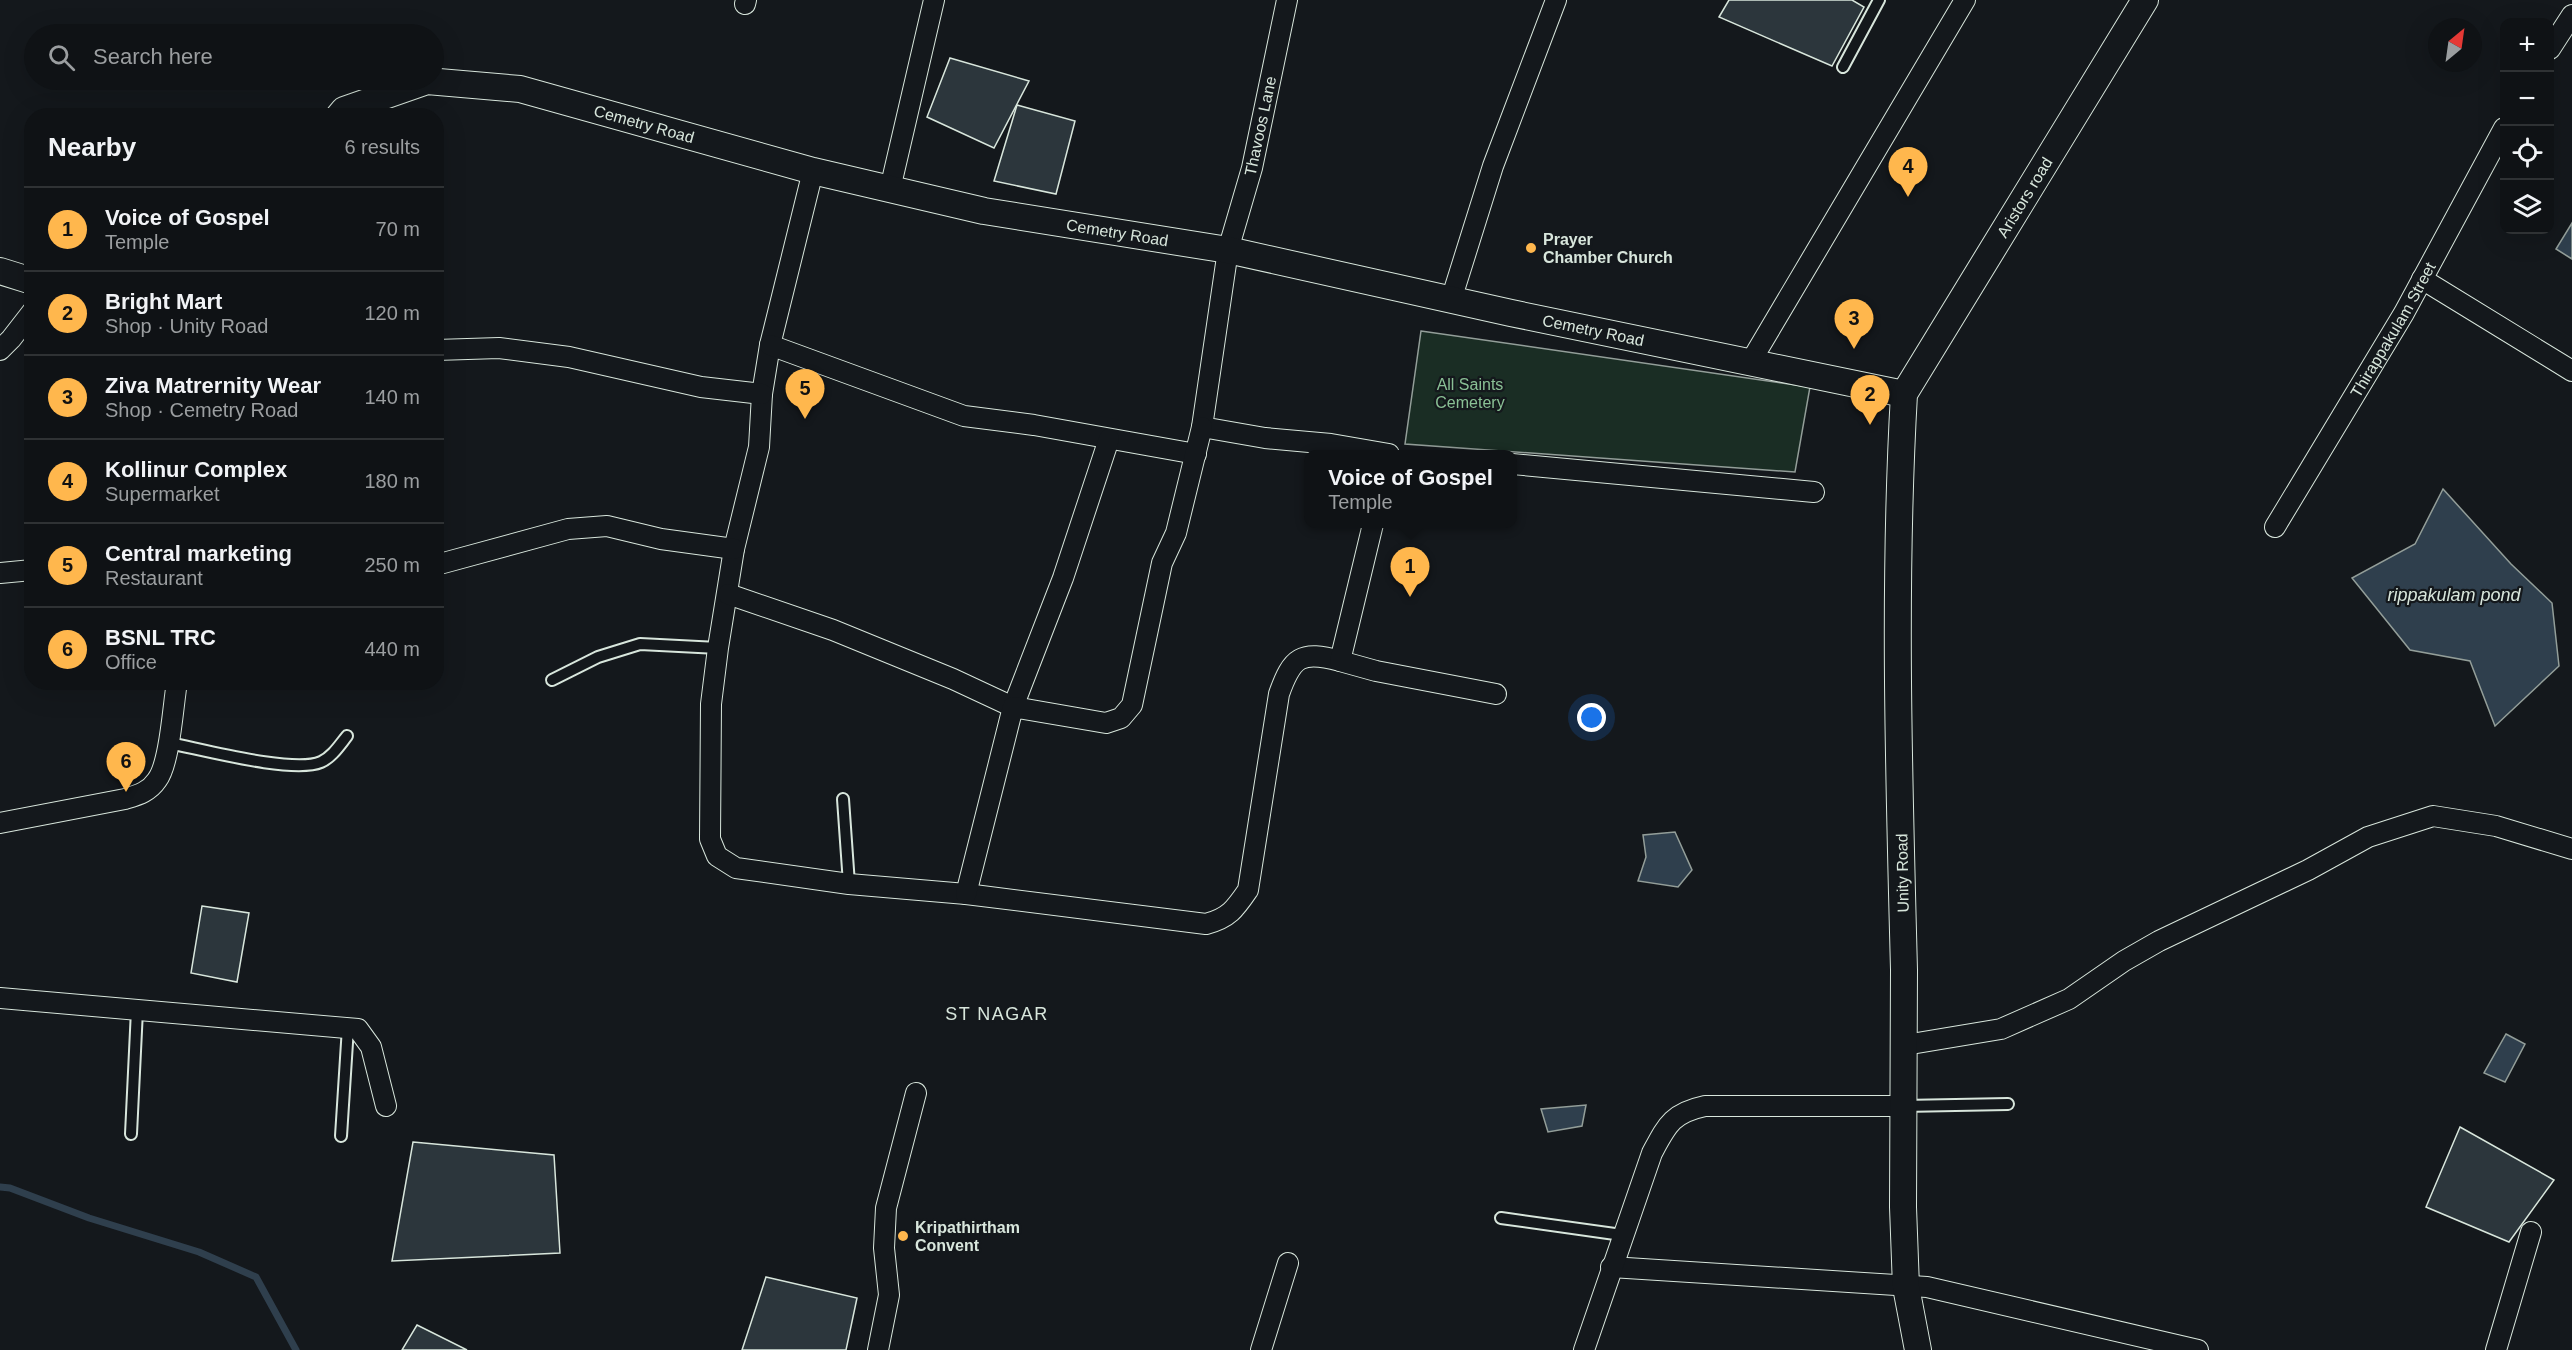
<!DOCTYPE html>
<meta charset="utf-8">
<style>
:root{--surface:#0f1215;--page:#1d2022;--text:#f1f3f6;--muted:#9b9ea0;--line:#2f3234;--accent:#ffb74d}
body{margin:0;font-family:Arial,sans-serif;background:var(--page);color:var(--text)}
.controls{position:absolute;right:18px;top:18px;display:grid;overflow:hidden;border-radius:12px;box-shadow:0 6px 24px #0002}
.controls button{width:54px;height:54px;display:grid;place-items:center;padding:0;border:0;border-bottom:2px solid var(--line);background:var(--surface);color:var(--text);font:30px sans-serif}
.compass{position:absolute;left:2428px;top:18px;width:54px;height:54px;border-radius:50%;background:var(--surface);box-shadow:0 6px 24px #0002;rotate:29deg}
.you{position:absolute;left:1592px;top:718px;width:21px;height:21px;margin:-15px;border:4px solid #fff;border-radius:50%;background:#1a73e8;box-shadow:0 0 0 9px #1a73e833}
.badge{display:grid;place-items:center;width:39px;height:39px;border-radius:50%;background:var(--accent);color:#111;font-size:20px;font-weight:700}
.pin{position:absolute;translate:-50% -50px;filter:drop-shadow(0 2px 3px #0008)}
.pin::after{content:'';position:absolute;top:32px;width:21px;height:18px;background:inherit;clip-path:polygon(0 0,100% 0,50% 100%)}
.popup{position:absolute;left:1304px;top:450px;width:213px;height:78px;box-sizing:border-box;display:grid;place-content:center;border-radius:12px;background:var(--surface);filter:drop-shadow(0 2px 4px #0005);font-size:20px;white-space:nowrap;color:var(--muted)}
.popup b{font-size:22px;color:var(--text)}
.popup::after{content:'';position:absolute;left:50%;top:100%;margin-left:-12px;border:12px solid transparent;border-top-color:var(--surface)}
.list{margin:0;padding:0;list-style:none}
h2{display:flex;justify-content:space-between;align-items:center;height:78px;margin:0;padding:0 24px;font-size:26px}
h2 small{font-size:20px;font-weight:400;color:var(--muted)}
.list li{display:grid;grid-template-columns:39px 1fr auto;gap:18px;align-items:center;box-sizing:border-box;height:84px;padding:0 24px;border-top:2px solid var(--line)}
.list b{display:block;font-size:22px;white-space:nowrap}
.list p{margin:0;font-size:20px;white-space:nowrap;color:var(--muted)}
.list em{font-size:20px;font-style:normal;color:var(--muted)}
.icon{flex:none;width:33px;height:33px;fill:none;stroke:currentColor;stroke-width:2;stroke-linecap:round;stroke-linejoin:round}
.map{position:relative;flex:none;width:2572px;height:1350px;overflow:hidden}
.search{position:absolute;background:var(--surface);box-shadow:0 6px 24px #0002;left:24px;top:24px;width:420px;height:66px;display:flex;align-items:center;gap:15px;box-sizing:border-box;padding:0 21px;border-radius:33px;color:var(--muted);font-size:22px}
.panel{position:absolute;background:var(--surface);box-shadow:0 6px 24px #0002;left:24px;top:108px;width:420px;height:582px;border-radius:24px}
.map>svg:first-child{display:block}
.green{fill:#1a2d24;stroke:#939e99;stroke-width:1.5}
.water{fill:#2f3f4d;stroke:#939e99;stroke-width:1.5}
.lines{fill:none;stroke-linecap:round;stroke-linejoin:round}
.stream{stroke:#2f3f4d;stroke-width:7}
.building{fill:#2c363c;stroke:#d8e6dc;stroke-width:1.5}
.service-casing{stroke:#d8e6dc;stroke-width:14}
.minor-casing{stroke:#d8e6dc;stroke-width:22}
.tertiary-casing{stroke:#d8e6dc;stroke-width:28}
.service{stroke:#14181c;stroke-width:10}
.minor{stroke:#14181c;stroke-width:20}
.tertiary{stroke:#14181c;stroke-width:26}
.poi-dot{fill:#ffb74d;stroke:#14181c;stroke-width:2}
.labels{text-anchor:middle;stroke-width:4.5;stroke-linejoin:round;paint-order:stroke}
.street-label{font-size:16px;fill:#d8e6dc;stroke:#14181c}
.poi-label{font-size:16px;font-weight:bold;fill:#d8e6dc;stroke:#14181c;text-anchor:start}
.park-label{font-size:16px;fill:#8ac095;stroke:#14181c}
.water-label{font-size:18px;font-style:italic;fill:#d8e6dc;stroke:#14181c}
.neighbourhood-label{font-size:18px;letter-spacing:1.5px;fill:#d8e6dc;stroke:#14181c}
</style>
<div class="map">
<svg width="2572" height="1350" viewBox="0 0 2572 1350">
<rect width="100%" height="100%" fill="#14181c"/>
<!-- green -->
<path class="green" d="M1421,331L1810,387L1795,472L1405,444Z"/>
<!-- water -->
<g class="water">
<path d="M2572,223V259L2556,249Z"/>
<path d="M2443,489L2511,564L2552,603L2559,666L2495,726L2470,661L2410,650L2352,578L2415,544Z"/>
<path d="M1675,832L1692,870L1678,887L1638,881L1646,857L1643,835Z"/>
<path d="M2506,1034L2525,1044L2505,1082L2484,1073Z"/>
<path d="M1586,1105L1582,1126L1548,1132L1541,1109Z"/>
</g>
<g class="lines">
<!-- stream -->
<path class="stream" d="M0,1187L10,1188L89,1218L199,1252L256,1277L296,1350"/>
</g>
<!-- building -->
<g class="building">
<path d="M1729,0H1852L1864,7L1832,66L1719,17Z"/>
<path d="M950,58L1029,81L994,148L927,117Z"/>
<path d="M1017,105L1075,121L1056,194L994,181Z"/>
<path d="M202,906L249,913L237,982L191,973Z"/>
<path d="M2460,1127L2554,1180L2509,1242L2426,1207Z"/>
<path d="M413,1142L554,1155L560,1253L392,1261Z"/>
<path d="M766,1277L857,1298L846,1350H742Z"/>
<path d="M417,1325L467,1350H402Z"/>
</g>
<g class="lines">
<!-- service casing -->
<g class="service-casing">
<g id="service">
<path d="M1843,67L1879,0"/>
<path d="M552,680L598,657L640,644L718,648"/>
<path d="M169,743C201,749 293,774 321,762C332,757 339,746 347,736"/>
<path d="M843,799L849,884"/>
<path d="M1903,1106L2008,1104"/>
<path d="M131,1134L137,1010"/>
<path d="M341,1136L348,1027"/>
<path d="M1501,1218L1622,1235"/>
</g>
</g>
<!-- minor casing -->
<g class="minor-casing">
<g id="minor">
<path d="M1287,0L1252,168L1228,250L1202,427L1265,438L1331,444L1389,454"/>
<path d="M745,4L746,0"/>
<path d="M2550,49L2572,15"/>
<path d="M813,171L770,345L762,394L759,447L734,549L718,648L711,704L710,839L717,856L736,868L849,884L966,894L1206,924C1229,918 1235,909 1248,890L1279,694C1292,657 1301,650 1340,661"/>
<path d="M890,189L934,0"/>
<path d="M2422,279L2572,371"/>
<path d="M1451,300L1493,166L1556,0"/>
<path d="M770,345L964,416L1034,425L1196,454"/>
<path d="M0,350L11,339L32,312"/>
<path d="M436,350L499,348L569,357L701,387L762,394"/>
<path d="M1751,361L1965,0"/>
<path d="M1512,464L1814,492"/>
<path d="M1373,524L1340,661L1376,671L1496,694"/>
<path id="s1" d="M2275,527L2404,313L2504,128"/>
<path d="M436,565L568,529L607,526L661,539L734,549"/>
<path d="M0,573L32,570"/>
<path d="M728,594L833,630L953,679L1013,707L1063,578L1109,439"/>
<path d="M0,823L125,799C138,795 149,792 157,780C170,763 173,705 177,682"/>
<path d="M966,894L1013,707L1106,723L1121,718L1132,705L1162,563L1176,533L1202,427"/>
<path d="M0,998L358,1029L371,1047L386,1106"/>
<path d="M1905,1045L2001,1029L2069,999L2124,961L2159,941L2308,870L2368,837L2433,816L2496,826L2572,849"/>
<path d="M1611,1267L1927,1287L2198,1350"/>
<path d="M878,1350L889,1295L884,1248L886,1208L916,1093"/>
<path d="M1261,1350L1288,1263"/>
<path d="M1584,1350L1652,1153C1667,1125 1672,1113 1705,1106H1903"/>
<path d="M2496,1350L2531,1232"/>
</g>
</g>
<!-- tertiary casing -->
<g class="tertiary-casing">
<g id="tertiary">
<path id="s2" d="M339,116L344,110L427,81L520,89L813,171L984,211L1228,250L1511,313L1904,394"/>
<path d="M0,271L32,281"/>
<path id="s3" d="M1918,1350L1906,1287L1903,1207L1904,970C1899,778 1893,586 1904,394L2145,0"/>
</g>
</g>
<!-- service -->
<use href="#service" class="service"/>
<!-- minor -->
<use href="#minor" class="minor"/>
<!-- tertiary -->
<use href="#tertiary" class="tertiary"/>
</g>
<!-- markers -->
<g class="poi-dot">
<circle cx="1531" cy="248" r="6"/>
<circle cx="903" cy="1236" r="6"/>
</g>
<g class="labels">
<!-- street labels -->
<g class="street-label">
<text dy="6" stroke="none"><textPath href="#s2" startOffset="318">Cemetry Road</textPath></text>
<text transform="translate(1260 126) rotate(-78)" y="6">Thavoos Lane</text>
<text dy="6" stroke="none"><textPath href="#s3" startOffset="1188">Aristors road</textPath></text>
<text dy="6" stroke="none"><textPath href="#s2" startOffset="804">Cemetry Road</textPath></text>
<text dy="6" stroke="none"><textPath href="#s2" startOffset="1290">Cemetry Road</textPath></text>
<text dy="6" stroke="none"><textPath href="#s1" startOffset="230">Thirappakulam Street</textPath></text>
<text transform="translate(1902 873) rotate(-91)" y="6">Unity Road</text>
</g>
<!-- poi labels -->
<g class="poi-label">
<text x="1543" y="245">Prayer<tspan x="1543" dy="18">Chamber Church</tspan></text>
<text x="915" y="1233">Kripathirtham<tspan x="915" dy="18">Convent</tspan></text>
</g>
<!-- park labels -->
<g class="park-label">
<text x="1470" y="390">All Saints<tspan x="1470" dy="18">Cemetery</tspan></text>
</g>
<!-- water labels -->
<g class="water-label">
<text x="2454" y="601">rippakulam pond</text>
</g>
<!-- neighbourhood labels -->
<g class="neighbourhood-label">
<text x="997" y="1020">ST NAGAR</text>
</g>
</g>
</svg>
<div class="controls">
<button>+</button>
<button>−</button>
<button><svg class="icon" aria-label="locate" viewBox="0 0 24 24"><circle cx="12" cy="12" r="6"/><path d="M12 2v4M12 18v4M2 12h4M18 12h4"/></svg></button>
<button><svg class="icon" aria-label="layers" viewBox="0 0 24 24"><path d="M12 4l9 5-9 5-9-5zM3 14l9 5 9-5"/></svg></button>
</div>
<svg class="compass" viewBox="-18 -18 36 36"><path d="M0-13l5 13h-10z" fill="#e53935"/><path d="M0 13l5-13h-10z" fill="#9b9ea0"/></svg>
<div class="you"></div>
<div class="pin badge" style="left:1410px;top:597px">1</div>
<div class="popup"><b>Voice of Gospel</b>Temple</div>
<div class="pin badge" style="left:1870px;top:425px">2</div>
<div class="pin badge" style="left:1854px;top:349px">3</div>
<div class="pin badge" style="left:1908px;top:197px">4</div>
<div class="pin badge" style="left:805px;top:419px">5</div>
<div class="pin badge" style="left:126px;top:792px">6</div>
<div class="search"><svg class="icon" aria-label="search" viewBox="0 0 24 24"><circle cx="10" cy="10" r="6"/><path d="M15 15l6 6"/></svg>Search here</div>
<section class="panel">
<h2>Nearby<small>6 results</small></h2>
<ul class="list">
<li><span class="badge">1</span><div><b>Voice of Gospel</b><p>Temple</p></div><em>70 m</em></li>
<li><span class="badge">2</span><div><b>Bright Mart</b><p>Shop · Unity Road</p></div><em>120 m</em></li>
<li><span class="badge">3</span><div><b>Ziva Matrernity Wear</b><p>Shop · Cemetry Road</p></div><em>140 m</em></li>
<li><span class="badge">4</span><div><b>Kollinur Complex</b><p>Supermarket</p></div><em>180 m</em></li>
<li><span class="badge">5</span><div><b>Central marketing</b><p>Restaurant</p></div><em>250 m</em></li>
<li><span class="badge">6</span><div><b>BSNL TRC</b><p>Office</p></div><em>440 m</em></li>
</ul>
</section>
</div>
